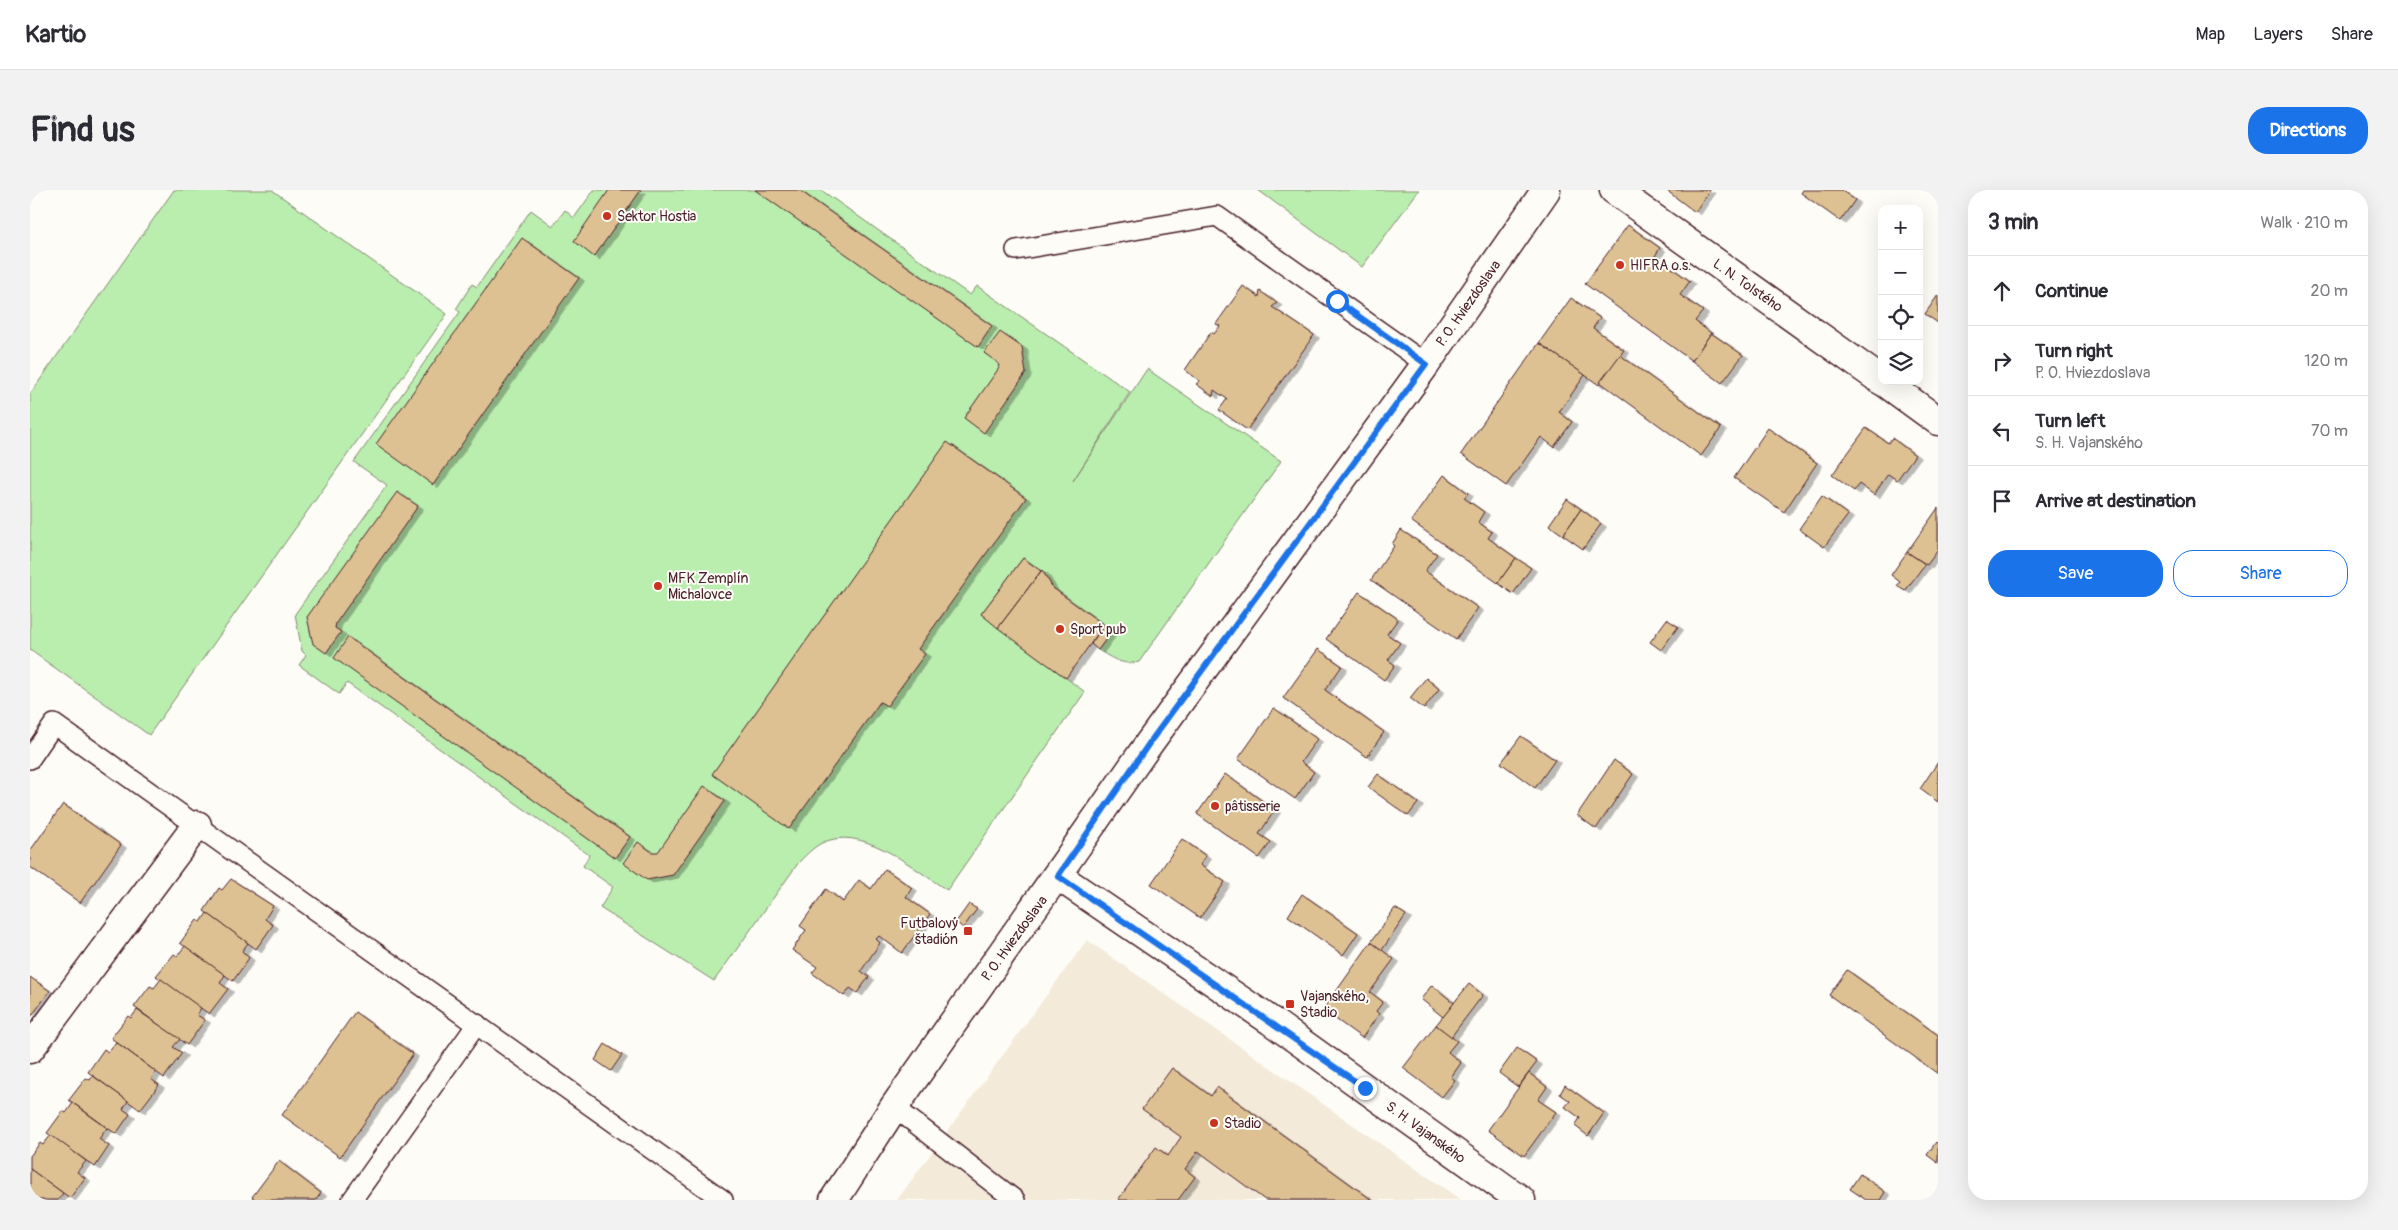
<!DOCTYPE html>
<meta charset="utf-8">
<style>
:root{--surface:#fff;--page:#f2f2f3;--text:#2b2b33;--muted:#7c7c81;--line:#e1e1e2;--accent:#1a73e8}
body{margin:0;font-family:Pangolin,sans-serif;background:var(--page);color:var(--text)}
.controls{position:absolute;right:15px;top:15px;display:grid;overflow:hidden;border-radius:10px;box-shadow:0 5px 20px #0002}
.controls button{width:45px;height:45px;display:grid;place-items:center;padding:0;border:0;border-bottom:1px solid var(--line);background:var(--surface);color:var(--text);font:25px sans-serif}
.stop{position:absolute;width:15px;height:15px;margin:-11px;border:4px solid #1a73e8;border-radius:50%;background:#fff}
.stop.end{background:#1a73e8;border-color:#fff;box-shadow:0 1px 5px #0008}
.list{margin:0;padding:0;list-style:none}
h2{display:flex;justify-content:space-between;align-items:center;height:65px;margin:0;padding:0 20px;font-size:21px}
h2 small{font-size:16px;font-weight:400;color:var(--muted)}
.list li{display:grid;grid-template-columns:32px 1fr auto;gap:15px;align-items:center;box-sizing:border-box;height:70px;padding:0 20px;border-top:1px solid var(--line)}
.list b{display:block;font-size:19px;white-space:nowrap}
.list p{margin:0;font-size:16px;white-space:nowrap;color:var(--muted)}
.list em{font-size:16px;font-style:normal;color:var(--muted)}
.actions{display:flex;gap:10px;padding:15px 20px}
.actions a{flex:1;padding:11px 0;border:1px solid var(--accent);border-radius:20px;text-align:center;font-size:18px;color:var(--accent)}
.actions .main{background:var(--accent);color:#fff}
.icon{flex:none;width:28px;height:28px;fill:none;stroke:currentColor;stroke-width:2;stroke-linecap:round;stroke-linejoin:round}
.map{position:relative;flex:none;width:1908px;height:1010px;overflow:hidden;border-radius:20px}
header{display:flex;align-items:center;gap:30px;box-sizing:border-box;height:70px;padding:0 25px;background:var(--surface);border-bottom:1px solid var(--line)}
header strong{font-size:24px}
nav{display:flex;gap:28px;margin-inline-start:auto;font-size:18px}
.intro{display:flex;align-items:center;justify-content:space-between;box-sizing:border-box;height:120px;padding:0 30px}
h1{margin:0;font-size:35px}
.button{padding:12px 22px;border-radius:20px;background:var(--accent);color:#fff;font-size:18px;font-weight:700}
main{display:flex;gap:30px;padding:0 30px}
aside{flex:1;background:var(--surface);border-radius:20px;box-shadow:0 5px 20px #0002}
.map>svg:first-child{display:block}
.built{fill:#f3ead9}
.green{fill:#baeeaf;stroke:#82866d}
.building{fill:#ddc192;stroke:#4a1f2b;filter:url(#shadow)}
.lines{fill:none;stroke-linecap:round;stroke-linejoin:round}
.service-casing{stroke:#4a1f2b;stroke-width:22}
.minor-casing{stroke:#4a1f2b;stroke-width:31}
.tertiary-casing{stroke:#4a1f2b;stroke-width:31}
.service{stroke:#fdfcf7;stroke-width:19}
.minor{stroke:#fdfcf7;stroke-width:28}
.tertiary{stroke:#fdfcf7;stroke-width:28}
.route{stroke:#1a73e8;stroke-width:6}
.poi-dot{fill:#c8321e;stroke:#fdfcf7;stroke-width:2}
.labels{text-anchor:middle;stroke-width:4;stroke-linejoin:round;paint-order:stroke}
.poi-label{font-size:14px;fill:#4a1f2b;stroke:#fdfcf7;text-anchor:start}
.street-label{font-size:14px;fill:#4a1f2b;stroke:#fdfcf7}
</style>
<header>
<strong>Kartio</strong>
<nav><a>Map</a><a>Layers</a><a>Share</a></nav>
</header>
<div class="intro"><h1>Find us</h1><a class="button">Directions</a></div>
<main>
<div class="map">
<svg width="1908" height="1010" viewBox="0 0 1908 1010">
<defs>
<filter id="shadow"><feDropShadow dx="5.5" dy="3" stdDeviation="0" flood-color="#0004"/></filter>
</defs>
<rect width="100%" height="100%" fill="#fdfcf7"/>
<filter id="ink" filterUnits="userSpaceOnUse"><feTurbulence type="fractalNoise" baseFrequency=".02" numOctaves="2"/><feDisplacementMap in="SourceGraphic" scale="10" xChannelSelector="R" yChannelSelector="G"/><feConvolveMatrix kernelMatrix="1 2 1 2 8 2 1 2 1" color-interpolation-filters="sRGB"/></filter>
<g filter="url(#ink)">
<!-- built -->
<path class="built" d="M1057,750L1431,1010H867Z"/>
<!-- green -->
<g class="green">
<path d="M144,0H242L417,124L119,545L0,460V204Z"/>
<path d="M564,0H791L940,105L947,96L1100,202L1043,291L1117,179L1251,271L1109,472C1092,476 1082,468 1068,460L1082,441L1023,398L1012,380L1011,381L993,368L951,424L1055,502L917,700C885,680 839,639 800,650C787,653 778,663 769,672L684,791L570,718L583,697L553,676L559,665L317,493L309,504L269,475L276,465L272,461L265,424L357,295L324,272L430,122L426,119L442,94L447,97L501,20L523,36L535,20L544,28Z"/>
<path d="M1228,0H1389L1332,77Z"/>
</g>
<!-- building -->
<g class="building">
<path d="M579,0H611L564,67L544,51Z"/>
<path d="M725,0H769L962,136L948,157Z"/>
<path d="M1636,0H1680L1665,22Z"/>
<path d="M1773,0H1811L1825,10L1810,31L1771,3Z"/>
<path d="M1598,35L1630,58L1625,66L1660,91L1650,105L1673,121L1665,131L1681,143L1662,171L1555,94Z"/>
<path d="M492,48L549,88L403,295L346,254Z"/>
<path d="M1213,96L1229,107L1230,101L1247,113L1242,117L1284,145L1217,240L1189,220L1197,209L1184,200L1183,206L1166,194L1170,191L1155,180L1181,142L1184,144L1190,136L1186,134Z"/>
<path d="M1908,105V133L1895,124Z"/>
<path d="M1541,108L1570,128L1563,138L1594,160L1569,195L1509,153Z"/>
<path d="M970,142L992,157L996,183L954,243L934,228L969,178L968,173L954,163Z"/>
<path d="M1681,143L1713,165L1692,193L1662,171Z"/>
<path d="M1509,153L1555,185L1529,222L1542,232L1524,257L1511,247L1476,296L1431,264Z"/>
<path d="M1590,165L1691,238L1671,266L1570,192Z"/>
<path d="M1738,238L1787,273L1754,322L1704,288Z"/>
<path d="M1836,238L1858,253L1862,248L1885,265L1867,290L1858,284L1844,305L1829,294L1824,301L1802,285Z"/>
<path d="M917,252L996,308L888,459L895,464L857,516L850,512L759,639L682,584Z"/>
<path d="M1414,285L1438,303L1434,308L1454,322L1448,332L1462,342L1458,348L1486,368L1468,393L1381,331Z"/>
<path d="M367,302L388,316L306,433L305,438L311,442L296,463L283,454L277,427Z"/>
<path d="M1792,306L1818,325L1794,357L1769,339Z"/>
<path d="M1537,309L1551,319L1533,345L1519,335Z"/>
<path d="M1908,318V360L1897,375L1877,362Z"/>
<path d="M1551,319L1571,334L1553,359L1533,345Z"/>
<path d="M1371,340L1407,364L1395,381L1448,418L1426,449L1341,390L1364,356L1362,354Z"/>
<path d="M1877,362L1895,374L1875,401L1867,396L1870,392L1861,385Z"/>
<path d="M993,368L1011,381L968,438L951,424Z"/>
<path d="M1486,368L1501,378L1483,404L1468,393Z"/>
<path d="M1012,380L1023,398L1074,435L1036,488L968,438Z"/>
<path d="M1329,402L1368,429L1357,444L1370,453L1358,470L1365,475L1354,490L1296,449Z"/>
<path d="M1637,429L1648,437L1631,460L1620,452Z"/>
<path d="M1074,435L1082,441L1068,460L1061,454Z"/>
<path d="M318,447L600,647L585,668L304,468Z"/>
<path d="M1288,459L1312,476L1295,500L1354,542L1337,567L1253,508Z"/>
<path d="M1396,488L1409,499L1394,519L1380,508Z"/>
<path d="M1244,518L1287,549L1271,572L1284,582L1265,609L1208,569Z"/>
<path d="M1491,546L1525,570L1505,598L1471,573Z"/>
<path d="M1584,570L1603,584L1566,639L1547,625Z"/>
<path d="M1908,572V612L1890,599Z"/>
<path d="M1195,584L1245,620L1229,644L1241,652L1229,668L1167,624Z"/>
<path d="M1348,584L1388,613L1378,626L1338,597Z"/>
<path d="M674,596L695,611L643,685L617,690L593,673L608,652L622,662H628Z"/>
<path d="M33,614L91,655L50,713L0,677V661Z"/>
<path d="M1152,649L1176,666L1170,675L1195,692L1170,728L1121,694Z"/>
<path d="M855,679L882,698L876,707L900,724L872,763L849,746L846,749L850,753L831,781L839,787L827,803L820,798L814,806L782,783L787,777L762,760L776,740L770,736L796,699L813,712L829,690L841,699Z"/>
<path d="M201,689L243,716L235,729L243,735L226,759L174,721L189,698L192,700Z"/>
<path d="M1272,704L1328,743L1313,765L1258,726Z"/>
<path d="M939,714L947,719L933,738L926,732Z"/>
<path d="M1365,718L1376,725L1352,760L1341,752Z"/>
<path d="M177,723L218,753L212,761L219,768L203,791L150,753L167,730L171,732Z"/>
<path d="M1341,752L1364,769L1340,802L1353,812L1346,821L1349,824L1332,848L1293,820Z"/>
<path d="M155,756L195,785L190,793L198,799L179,824L126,786L144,764L147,766Z"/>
<path d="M1817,780L1908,845V884L1799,805Z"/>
<path d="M0,787L20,801L0,828Z"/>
<path d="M131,789L171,818L167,825L175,830L157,855L104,817L120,796L124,798Z"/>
<path d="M1439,794L1453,805L1421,847L1406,835Z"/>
<path d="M1402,795L1424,813L1413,827L1391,809Z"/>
<path d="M107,820L150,849L143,857L152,863L134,888L81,848L98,826L101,828Z"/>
<path d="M325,822L383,864L310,967L252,925Z"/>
<path d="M1406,835L1427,851L1418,862L1431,873L1421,887L1425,890L1412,907L1373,878Z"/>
<path d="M86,852L126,882L121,889L129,895L110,920L58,882L74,859L78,862Z"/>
<path d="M575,854L592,865L581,881L565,870Z"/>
<path d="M1487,858L1507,872L1488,897L1469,883Z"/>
<path d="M1142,878L1181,906L1187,897L1342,1010H1235L1168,961L1155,979L1165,987L1148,1010H1088L1126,957L1138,966L1151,947L1112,919Z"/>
<path d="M1499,883L1517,897L1508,910L1526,922L1494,966L1458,940Z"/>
<path d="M63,886L98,911L93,919L100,924L86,944L39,910L56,888L60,890Z"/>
<path d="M1535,895L1574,923L1558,946L1545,936L1550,928L1535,917L1540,911L1530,904Z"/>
<path d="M43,913L77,938L69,949L79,956L65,977L17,943L33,921L36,923Z"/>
<path d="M21,945L56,971L47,982L55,988L40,1008L0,979V966L10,953L13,955Z"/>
<path d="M1906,952L1908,954V973L1897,965Z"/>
<path d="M249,971L291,1003L286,1010H226L222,1007Z"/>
<path d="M0,979L33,1003L28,1010H0Z"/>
<path d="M1830,984L1855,1002L1850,1010H1836L1820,999Z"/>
</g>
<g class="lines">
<!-- service casing -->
<g class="service-casing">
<g id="service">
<path d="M986,60L1187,26L1396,174"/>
<path d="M0,569L24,534L693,1010"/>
<path d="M864,917L985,1010"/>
<path d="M322,1010L447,834"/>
</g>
</g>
<!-- minor casing -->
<g class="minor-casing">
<g id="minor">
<path d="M1584,0L1852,191"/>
<path d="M1853,191L1908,231"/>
<path d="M1028,686L1241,831L1491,1010"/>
<path d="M0,859L167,635"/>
</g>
</g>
<!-- tertiary casing -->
<g class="tertiary-casing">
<path id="tertiary" d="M804,1010L864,917L1120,552L1396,174L1516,0"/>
</g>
<!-- service -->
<use href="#service" class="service"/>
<!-- minor -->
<use href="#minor" class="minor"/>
<!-- tertiary -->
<use href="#tertiary" class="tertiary"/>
</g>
</g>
<g class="lines" filter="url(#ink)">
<!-- route -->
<path class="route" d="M1307,111L1396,174L1120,552L1028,686L1335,898"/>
</g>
<!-- markers -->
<g class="poi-dot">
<circle cx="577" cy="26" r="5"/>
<circle cx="1590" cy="75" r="5"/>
<circle cx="628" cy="396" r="5"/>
<circle cx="1030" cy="439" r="5"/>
<circle cx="1185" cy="616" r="5"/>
<rect x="933" y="736" width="10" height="10" rx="2.5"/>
<rect x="1255" y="809" width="10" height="10" rx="2.5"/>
<circle cx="1184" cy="933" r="5"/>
</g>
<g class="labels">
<!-- poi labels -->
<g class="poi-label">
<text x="587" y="31">Sektor Hostia</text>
<text x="1600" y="80">HIFRA o.s.</text>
<text x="638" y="393">MFK Zemplín<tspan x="638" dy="16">Michalovce</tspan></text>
<text x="1040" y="444">Sport pub</text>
<text x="1195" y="621">pâtisserie</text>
<text x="928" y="738" text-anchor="end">Futbalový<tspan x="928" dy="16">štadión</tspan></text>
<text x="1270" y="811">Vajanského,<tspan x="1270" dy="16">Stadio</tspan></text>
<text x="1194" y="938">Stadio</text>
</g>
<!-- street labels -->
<g class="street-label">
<text transform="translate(1718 95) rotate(35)" y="5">L. N. Tolstého</text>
<text transform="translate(1438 113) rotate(-55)" y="5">P. O. Hviezdoslava</text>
<text transform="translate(984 748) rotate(-54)" y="5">P. O. Hviezdoslava</text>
<text transform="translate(1396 942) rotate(36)" y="5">S. H. Vajanského</text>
</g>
</g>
</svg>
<div class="controls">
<button>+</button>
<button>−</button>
<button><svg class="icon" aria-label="locate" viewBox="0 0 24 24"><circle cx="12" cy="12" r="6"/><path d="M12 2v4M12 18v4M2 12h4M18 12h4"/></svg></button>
<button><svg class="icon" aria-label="layers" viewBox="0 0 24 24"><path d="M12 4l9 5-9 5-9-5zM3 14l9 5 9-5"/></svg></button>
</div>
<div class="stop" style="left:1307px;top:111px"></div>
<div class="stop end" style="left:1335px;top:898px"></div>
</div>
<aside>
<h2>3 min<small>Walk · 210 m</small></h2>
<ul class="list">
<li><svg class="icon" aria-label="ahead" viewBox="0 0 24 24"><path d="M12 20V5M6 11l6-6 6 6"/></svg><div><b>Continue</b></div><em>20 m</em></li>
<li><svg class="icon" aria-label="right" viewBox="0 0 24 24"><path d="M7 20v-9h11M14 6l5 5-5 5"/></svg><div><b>Turn right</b><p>P. O. Hviezdoslava</p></div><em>120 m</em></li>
<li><svg class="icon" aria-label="left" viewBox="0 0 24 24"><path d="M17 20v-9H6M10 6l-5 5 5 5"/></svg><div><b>Turn left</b><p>S. H. Vajanského</p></div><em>70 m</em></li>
<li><svg class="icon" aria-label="arrive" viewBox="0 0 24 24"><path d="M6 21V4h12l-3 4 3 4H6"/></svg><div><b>Arrive at destination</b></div></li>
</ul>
<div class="actions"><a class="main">Save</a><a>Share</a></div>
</aside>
</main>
